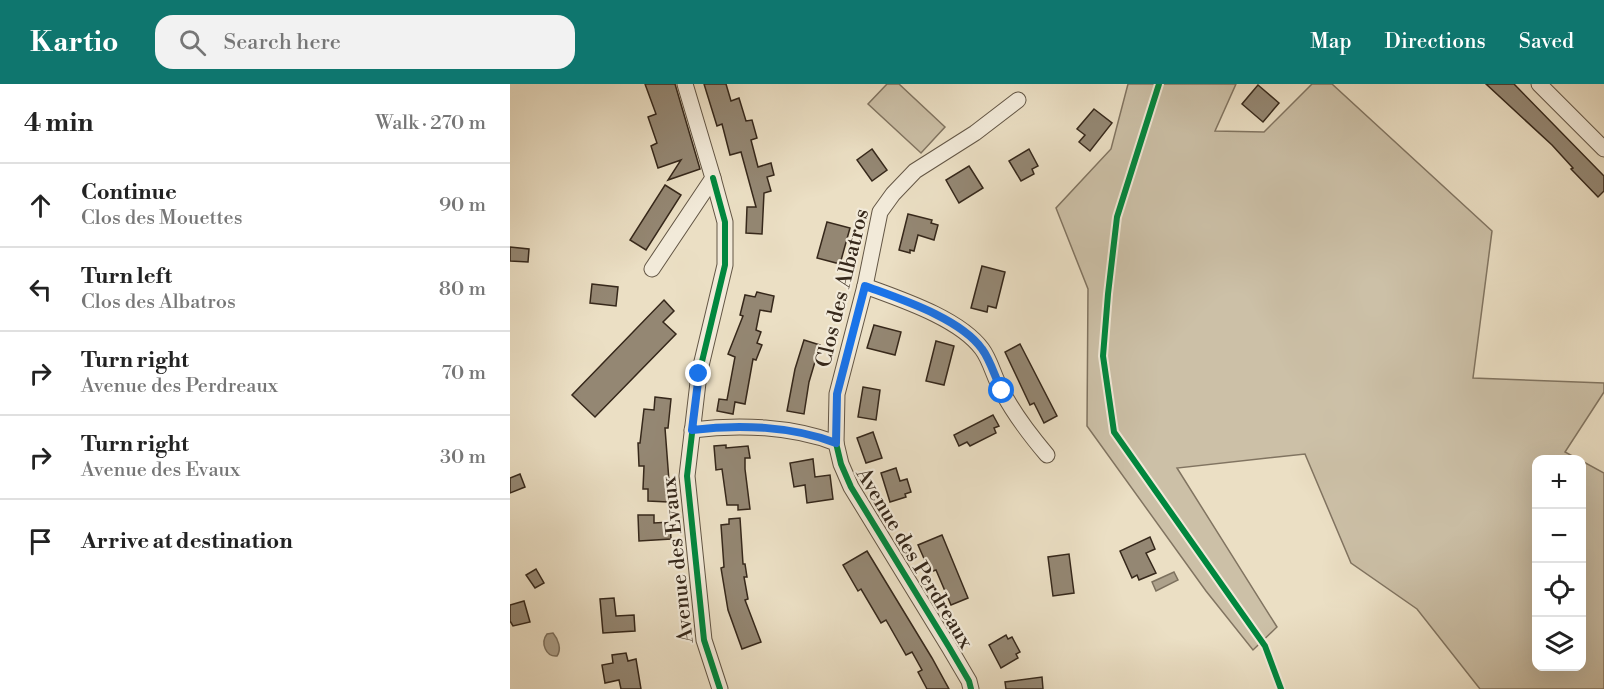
<!DOCTYPE html>
<meta charset="utf-8">
<style>
:root{--surface:#fff;--page:#f2f2f2;--text:#222;--muted:#767676;--line:#e0e0e0;--accent:#0f766e}
body{margin:0;font-family:"Libre Bodoni",serif;background:var(--page);color:var(--text)}
.controls{position:absolute;right:18px;bottom:18px;display:grid;overflow:hidden;border-radius:12px;box-shadow:0 6px 24px #0002}
.controls button{width:54px;height:54px;display:grid;place-items:center;padding:0;border:0;border-bottom:2px solid var(--line);background:var(--surface);color:var(--text);font:30px sans-serif}
.stop{position:absolute;width:18px;height:18px;margin:-14px;border:4px solid #1a73e8;border-radius:50%;background:#fff}
.stop.end{background:#1a73e8;border-color:#fff;box-shadow:0 2px 6px #0008}
.list{margin:0;padding:0;list-style:none}
h2{display:flex;justify-content:space-between;align-items:center;height:78px;margin:0;padding:0 24px;font-size:26px}
h2 small{font-size:20px;font-weight:400;color:var(--muted)}
.list li{display:grid;grid-template-columns:39px 1fr auto;gap:18px;align-items:center;box-sizing:border-box;height:84px;padding:0 24px;border-top:2px solid var(--line)}
.list b{display:block;font-size:22px;white-space:nowrap}
.list p{margin:0;font-size:20px;white-space:nowrap;color:var(--muted)}
.list em{font-size:20px;font-style:normal;color:var(--muted)}
.icon{flex:none;width:33px;height:33px;fill:none;stroke:currentColor;stroke-width:2;stroke-linecap:round;stroke-linejoin:round}
.map{position:relative;flex:none;width:1094px;height:605px;overflow:hidden}
header{display:flex;align-items:center;gap:36px;box-sizing:border-box;height:84px;padding:0 30px;background:var(--accent);color:#fff}
header strong{font-size:28px}
nav{display:flex;gap:33px;margin-inline-start:auto;font-size:21px}
.search{width:420px;height:54px;background:var(--page);display:flex;align-items:center;gap:15px;box-sizing:border-box;padding:0 21px;border-radius:18px;color:var(--muted);font-size:22px}
main{display:flex}
aside{flex:1;background:var(--surface)}
.map>svg:first-child{display:block}
.green{fill:#ccc0a7;stroke:#817461;stroke-width:1.5}
.water{fill:#ada18b;stroke:#7d715e;stroke-width:1.5}
.building{fill:#948773;stroke:#36281b;stroke-width:1.5}
.lines{fill:none;stroke-linecap:round;stroke-linejoin:round}
.minor-casing{stroke:#635645;stroke-width:17}
.minor{stroke:#f2ead9;stroke-width:15}
.cycleway-casing{stroke:#f2ead9;stroke-width:10}
.cycleway{stroke:#00873e;stroke-width:6}
.route{stroke:#1a73e8;stroke-width:8}
.labels{text-anchor:middle;stroke-width:4.5;stroke-linejoin:round;paint-order:stroke}
.street-label{font-size:21px;fill:#36281b;stroke:#f2ead9}
</style>
<header>
<strong>Kartio</strong>
<div class="search"><svg class="icon" aria-label="search" viewBox="0 0 24 24"><circle cx="10" cy="10" r="6"/><path d="M15 15l6 6"/></svg>Search here</div>
<nav><a>Map</a><a>Directions</a><a>Saved</a></nav>
</header>
<main>
<aside>
<h2>4 min<small>Walk · 270 m</small></h2>
<ul class="list">
<li><svg class="icon" aria-label="ahead" viewBox="0 0 24 24"><path d="M12 20V5M6 11l6-6 6 6"/></svg><div><b>Continue</b><p>Clos des Mouettes</p></div><em>90 m</em></li>
<li><svg class="icon" aria-label="left" viewBox="0 0 24 24"><path d="M17 20v-9H6M10 6l-5 5 5 5"/></svg><div><b>Turn left</b><p>Clos des Albatros</p></div><em>80 m</em></li>
<li><svg class="icon" aria-label="right" viewBox="0 0 24 24"><path d="M7 20v-9h11M14 6l5 5-5 5"/></svg><div><b>Turn right</b><p>Avenue des Perdreaux</p></div><em>70 m</em></li>
<li><svg class="icon" aria-label="right" viewBox="0 0 24 24"><path d="M7 20v-9h11M14 6l5 5-5 5"/></svg><div><b>Turn right</b><p>Avenue des Evaux</p></div><em>30 m</em></li>
<li><svg class="icon" aria-label="arrive" viewBox="0 0 24 24"><path d="M6 21V4h12l-3 4 3 4H6"/></svg><div><b>Arrive at destination</b></div></li>
</ul>
</aside>
<div class="map">
<svg width="1094" height="605" viewBox="0 0 1094 605">
<rect width="100%" height="100%" fill="#ebdfc4"/>
<filter id="stains"><feTurbulence type="fractalNoise" baseFrequency=".00333" numOctaves="4"/><feColorMatrix values="0 0 0 0 .2 0 0 0 0 .09 0 0 0 0 .02 0 0 0 .5 -.17"/></filter>
<radialGradient id="worn" r=".72"><stop offset=".6" stop-color="#630" stop-opacity="0"/><stop offset="1" stop-color="#630" stop-opacity=".3"/></radialGradient>
<!-- green -->
<g class="green">
<path d="M377,0H389L435,43L411,69L358,20Z"/>
<path d="M618,0H726L705,47L754,48L802,0H822L982,147L963,294L1094,299V308L1055,368L1068,375L1026,376V582H1072V377L1094,389V605H970L907,525L841,479L795,370L667,384L767,543L743,566L696,507L577,342L578,205L546,124L601,65Z"/>
</g>
<!-- water -->
<g class="water">
<path d="M664,488L668,496L646,507L642,498Z"/>
<path d="M43,549C48,555 52,565 47,572C36,573 30,559 37,550Z"/>
</g>
<!-- building -->
<g class="building">
<path d="M135,0H165L190,85L158,96L171,76L148,84L141,62L147,59L138,33L146,30Z"/>
<path d="M194,0H216L221,17L229,14L236,37L242,36L247,54L241,56L248,83L261,79L264,91L257,93L261,107L254,109L252,150L236,149L237,123H246L231,68L220,71L212,40L207,42Z"/>
<path d="M976,0H1004L1094,92V107L1088,113L1061,85L1063,84L1042,61Z"/>
<path d="M748,1L769,19L753,38L732,20Z"/>
<path d="M584,25L602,39L580,67L569,58L575,51L567,45Z"/>
<path d="M362,65L377,86L362,97L347,76Z"/>
<path d="M519,65L528,82L522,85L524,90L511,97L499,77Z"/>
<path d="M459,82L473,104L449,119L436,96Z"/>
<path d="M155,101L171,111L136,166L120,156Z"/>
<path d="M398,130L422,136L421,139L428,141L424,156L408,151L404,167L400,166V169L389,166Z"/>
<path d="M317,138L340,144L330,180L307,174Z"/>
<path d="M0,163L19,165L18,178L0,177Z"/>
<path d="M472,182L495,188L486,224L478,222L477,228L461,224Z"/>
<path d="M82,200L108,203L106,222L80,219Z"/>
<path d="M247,208L264,212L261,228L250,226L246,246L251,248L247,259L252,261L246,276L243,275L235,320L225,318L223,330L207,327L209,315L217,316L225,273L218,270L233,232L230,231L235,211L245,213Z"/>
<path d="M154,216L164,227L153,238L166,250L85,333L62,311Z"/>
<path d="M364,241L391,248L385,271L357,264Z"/>
<path d="M294,256L310,261L299,298L294,330L277,327L285,285Z"/>
<path d="M426,257L444,262L434,301L416,297Z"/>
<path d="M510,260L547,332L534,339L524,319L520,321L495,268Z"/>
<path d="M353,303L370,306L366,336L348,333Z"/>
<path d="M145,313L161,315L158,344H155L159,397L158,418L138,417V405H133L134,382H129L128,359H130L134,325L144,326Z"/>
<path d="M483,331L489,342L484,344L486,349L460,362L457,358L449,362L444,351Z"/>
<path d="M363,348L372,374L356,379L347,354Z"/>
<path d="M216,361V364L238,362L240,374H235V385L240,425L228,426V421H217L212,385L206,386L204,362Z"/>
<path d="M303,375L305,393L320,391L323,415L297,419L295,401L284,403L280,379Z"/>
<path d="M386,384L390,397L397,395L401,408L395,410L396,413L380,418L371,389Z"/>
<path d="M10,390L15,403L0,409V394Z"/>
<path d="M128,431H144V439L160,438L161,455L129,457Z"/>
<path d="M230,434L233,480H235L237,493H234L238,515L235,516L251,558L232,565L218,526L211,484L214,483L211,441L219,440V435Z"/>
<path d="M432,451L458,514L441,521L426,486L420,488L408,461Z"/>
<path d="M640,453L645,465L636,469L646,489L629,496L627,491L622,494L610,467Z"/>
<path d="M357,467L422,574L439,605H417L408,588L412,586L402,568L396,571L376,536L371,539L351,505L348,507L333,481Z"/>
<path d="M559,470L564,509L543,512L538,473Z"/>
<path d="M26,485L34,499L25,504L16,491Z"/>
<path d="M104,514L106,532L124,531L125,547L93,549L90,515Z"/>
<path d="M14,517L20,538L3,542L0,537V521Z"/>
<path d="M496,551L498,555L502,553L510,568L506,570L508,574L491,584L479,561Z"/>
<path d="M116,569L118,577L126,575L131,605H111L109,596L95,599L92,581L103,579L102,571Z"/>
<path d="M532,593L533,605H496L495,598Z"/>
</g>
<g class="lines">
<!-- minor casing -->
<g class="minor-casing">
<g id="minor">
<path d="M1029,0L1094,65"/>
<path d="M203,94L215,138V181L189,290L177,392L194,556L210,605"/>
<path d="M142,185L203,94L175,0"/>
<path d="M355,202C390,215 449,234 472,265C481,277 484,294 492,307C504,330 520,351 537,371"/>
<path d="M182,346C229,340 282,342 326,359L331,380L341,403L439,563L459,597L461,605"/>
<path d="M326,359L327,310L355,202L370,128L383,110L405,87L465,49L508,16"/>
</g>
</g>
<!-- minor -->
<use href="#minor" class="minor"/>
<!-- cycleway casing -->
<g class="cycleway-casing">
<g id="cycleway">
<path d="M649,0L607,133L598,210L593,272L604,348L755,562L771,605"/>
<path d="M203,94L215,138V181L189,290L177,392L194,556L210,605"/>
<path d="M182,346C229,340 282,342 326,359L331,380L341,403L439,563L459,597L461,605"/>
</g>
</g>
<!-- cycleway -->
<use href="#cycleway" class="cycleway"/>
</g>
<g class="lines">
<!-- route -->
<path class="route" d="M189,290L182,346C229,340 282,342 326,359L327,310L355,202C390,215 450,234 472,265C481,277 485,294 492,307"/>
</g>
<g class="labels">
<!-- street labels -->
<g class="street-label">
<text transform="translate(332 204) rotate(-76)" y="7">Clos des Albatros</text>
<text transform="translate(405 474) rotate(59)" y="7">Avenue des Perdreaux</text>
<text transform="translate(167 476) rotate(-96)" y="7">Avenue des Evaux</text>
</g>
</g>
<rect width="100%" height="100%" filter="url(#stains)"/>
<rect width="100%" height="100%" fill="url(#worn)"/>
</svg>
<div class="controls">
<button>+</button>
<button>−</button>
<button><svg class="icon" aria-label="locate" viewBox="0 0 24 24"><circle cx="12" cy="12" r="6"/><path d="M12 2v4M12 18v4M2 12h4M18 12h4"/></svg></button>
<button><svg class="icon" aria-label="layers" viewBox="0 0 24 24"><path d="M12 4l9 5-9 5-9-5zM3 14l9 5 9-5"/></svg></button>
</div>
<div class="stop" style="left:492px;top:307px"></div>
<div class="stop end" style="left:189px;top:290px"></div>
</div>
</main>
